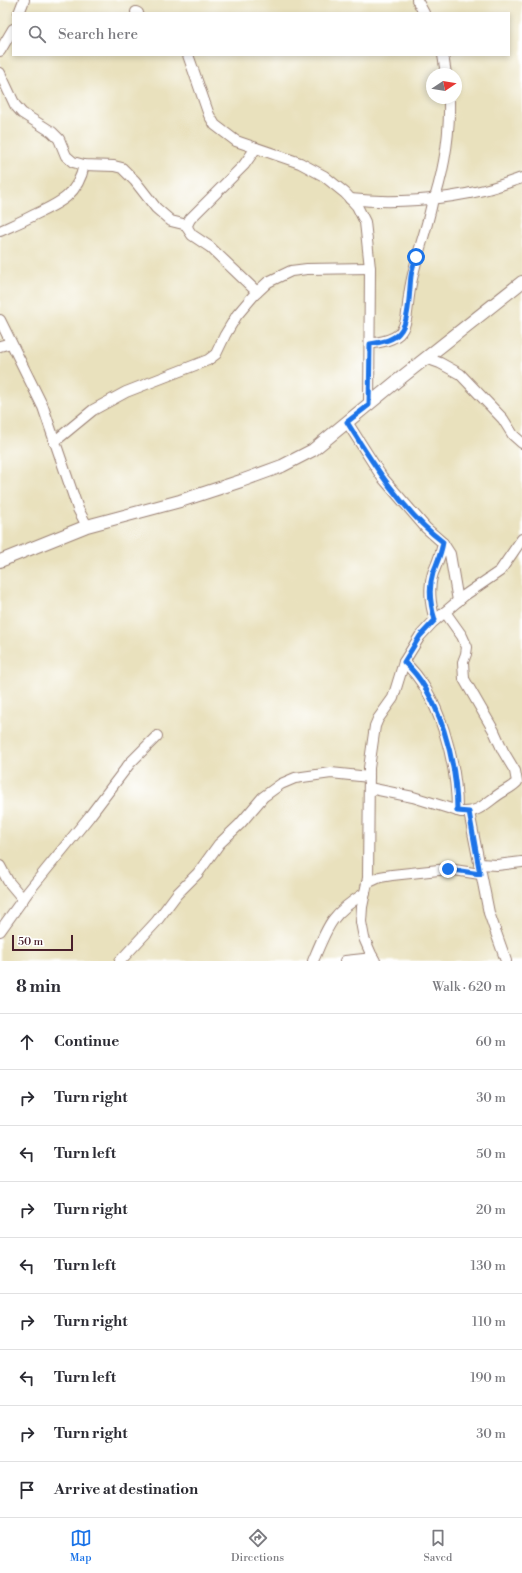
<!DOCTYPE html>
<meta charset="utf-8">
<style>
:root{--surface:#fff;--page:#f7f7f7;--text:#2b2b33;--muted:#7c7c81;--line:#e1e1e2;--accent:#1a73e8}
body{margin:0;font-family:"Libre Bodoni",serif;background:var(--page);color:var(--text)}
.compass{position:absolute;left:426px;top:68px;width:36px;height:36px;border-radius:50%;background:var(--surface);box-shadow:0 2px 6px #0003;rotate:78deg}
.scale{position:absolute;left:12px;bottom:10px;width:61px;box-sizing:border-box;padding-left:4px;border:2px solid #4a1f2b;border-top:0;font-size:11px;line-height:14px;white-space:nowrap;color:#4a1f2b;-webkit-text-stroke:3px #fff;paint-order:stroke}
.stop{position:absolute;width:12px;height:12px;margin:-9px;border:3px solid #1a73e8;border-radius:50%;background:#fff}
.stop.end{background:#1a73e8;border-color:#fff;box-shadow:0 1px 4px #0008}
.list{margin:0;padding:0;list-style:none}
h2{display:flex;justify-content:space-between;align-items:center;height:52px;margin:0;padding:0 16px;font-size:17px}
h2 small{font-size:13px;font-weight:400;color:var(--muted)}
.list li{display:grid;grid-template-columns:26px 1fr auto;gap:12px;align-items:center;box-sizing:border-box;height:56px;padding:0 16px;border-top:1px solid var(--line)}
.list b{display:block;font-size:15px;white-space:nowrap}
.list em{font-size:13px;font-style:normal;color:var(--muted)}
.icon{flex:none;width:22px;height:22px;fill:none;stroke:currentColor;stroke-width:2;stroke-linecap:round;stroke-linejoin:round}
.map{position:relative;flex:none;width:522px;height:961px;overflow:hidden}
.search{position:absolute;background:var(--surface);box-shadow:0 2px 6px #0003;left:12px;right:12px;top:12px;height:44px;display:flex;align-items:center;gap:10px;box-sizing:border-box;padding:0 14px;border-radius:0px;color:var(--muted);font-size:15px}
.sheet{height:556px;background:var(--surface)}
nav{display:flex;justify-content:space-around;align-items:center;box-sizing:border-box;height:56px;border-top:1px solid var(--line);background:var(--surface);font-size:11px;color:var(--muted)}
nav a{display:grid;justify-items:center;gap:2px}
nav .on{color:var(--accent)}
.map>svg:first-child{display:block}
.lines{fill:none;stroke-linecap:round;stroke-linejoin:round}
.minor-casing{stroke:#9a8074;stroke-width:12}
.tertiary-casing{stroke:#9a8074;stroke-width:14}
.minor{stroke:#fff;stroke-width:10}
.tertiary{stroke:#fff;stroke-width:12}
.route{stroke:#1a73e8;stroke-width:5}
</style>
<div class="map">
<svg width="522" height="961" viewBox="0 0 522 961">
<rect width="100%" height="100%" fill="#fff"/>
<filter id="ink" filterUnits="userSpaceOnUse"><feTurbulence type="fractalNoise" baseFrequency=".025" numOctaves="2"/><feDisplacementMap in="SourceGraphic" scale="8" xChannelSelector="R" yChannelSelector="G"/><feConvolveMatrix kernelMatrix="1 2 1 2 8 2 1 2 1" color-interpolation-filters="sRGB"/></filter>
<filter id="wash" filterUnits="userSpaceOnUse"><feTurbulence type="fractalNoise" baseFrequency=".012" numOctaves="4" result="noise"/><feDisplacementMap in="SourceGraphic" scale="16" xChannelSelector="R" yChannelSelector="G"/><feGaussianBlur stdDeviation="0.9" result="paint"/><feColorMatrix in="noise" values="0 0 0 0 0 0 0 0 0 0 0 0 0 0 0 0 0 1.4 0 .05"/><feComposite in="paint" operator="in"/></filter>
<g filter="url(#wash)">
<rect width="100%" height="100%" fill="#e9e1bd"/>
</g>
<g filter="url(#ink)">
<g class="lines">
<!-- minor casing -->
<g class="minor-casing">
<g id="minor">
<path d="M417,0L424,13"/>
<path d="M136,12L138,13"/>
<path d="M19,13L24,0"/>
<path d="M0,51L13,29"/>
<path d="M188,55L209,115L215,125L236,141L300,163L324,176L345,193L357,206L365,222L370,268L369,405"/>
<path d="M443,55L446,74"/>
<path d="M0,73L15,105L22,113L52,132L59,139L66,156L73,162L84,165L114,166L122,168L135,181L156,208L171,221L187,225"/>
<path d="M256,148L244,165L190,219L187,225L188,229L192,235L210,247L257,292"/>
<path d="M435,198C445,165 450,132 449,98"/>
<path d="M350,199C392,204 443,200 484,190C497,187 509,182 522,178"/>
<path d="M0,231C11,226 23,221 34,215C60,203 78,195 84,165"/>
<path d="M0,320L43,407L78,509L87,526"/>
<path d="M370,344C379,342 391,341 399,334C408,325 407,308 409,296C413,262 427,232 433,198"/>
<path d="M0,346L11,343"/>
<path d="M426,358L440,363L460,374L503,419L513,435L522,443"/>
<path d="M347,422L382,477L426,528L443,543L450,554L458,601"/>
<path d="M54,442L93,410L126,392L208,360L216,354L225,335L237,315L254,295L268,282L291,271L307,269L370,268"/>
<path d="M435,620C430,604 428,589 433,573C438,561 441,555 443,543"/>
<path d="M404,662C440,694 457,764 457,811"/>
<path d="M369,788L413,797L461,812C478,813 485,804 498,795C505,790 511,788 517,782L515,771L503,751L494,731L464,679L463,662L466,654L467,647L462,636L445,612"/>
<path d="M469,812L489,913L506,961"/>
<path d="M479,864L497,865L522,862"/>
<path d="M0,866L8,881L23,899"/>
<path d="M367,883L380,877L392,875L448,869L480,874"/>
<path d="M0,931L28,892L89,817L130,763L157,736"/>
<path d="M120,961L156,922L177,894L198,873L219,844L240,824L263,797L281,784L295,778L331,773L369,777"/>
<path d="M313,961C328,925 331,914 365,893"/>
<path d="M345,961L373,958"/>
<path d="M375,961L371,954L364,938L361,922L362,907L368,878L369,768L375,726L378,719L393,698L404,662L420,636L432,623L465,595L500,571L522,539"/>
</g>
</g>
<!-- tertiary casing -->
<g class="tertiary-casing">
<path id="tertiary" d="M0,561L87,526L180,501L241,481L282,466L313,450L397,381L522,282"/>
</g>
<!-- minor -->
<use href="#minor" class="minor"/>
<!-- tertiary -->
<use href="#tertiary" class="tertiary"/>
</g>
</g>
<g class="lines" filter="url(#ink)">
<!-- route -->
<path class="route" d="M416,257C414,263 412,269 411,276C409,291 410,322 399,333C392,341 380,342 370,344L369,405L347,422C373,464 404,513 443,542C441,555 437,562 433,573C428,589 430,604 435,620L420,636L404,662C440,693 457,765 457,811L469,812L480,874L448,869"/>
</g>
</svg>
<svg class="compass" viewBox="-18 -18 36 36"><path d="M0-13l5 13h-10z" fill="#e53935"/><path d="M0 13l5-13h-10z" fill="#7c7c81"/></svg>
<div class="scale">50 m</div>
<div class="stop" style="left:416px;top:257px"></div>
<div class="stop end" style="left:448px;top:869px"></div>
<div class="search"><svg class="icon" aria-label="search" viewBox="0 0 24 24"><circle cx="10" cy="10" r="6"/><path d="M15 15l6 6"/></svg>Search here</div>
</div>
<section class="sheet">
<h2>8 min<small>Walk · 620 m</small></h2>
<ul class="list">
<li><svg class="icon" aria-label="ahead" viewBox="0 0 24 24"><path d="M12 20V5M6 11l6-6 6 6"/></svg><div><b>Continue</b></div><em>60 m</em></li>
<li><svg class="icon" aria-label="right" viewBox="0 0 24 24"><path d="M7 20v-9h11M14 6l5 5-5 5"/></svg><div><b>Turn right</b></div><em>30 m</em></li>
<li><svg class="icon" aria-label="left" viewBox="0 0 24 24"><path d="M17 20v-9H6M10 6l-5 5 5 5"/></svg><div><b>Turn left</b></div><em>50 m</em></li>
<li><svg class="icon" aria-label="right" viewBox="0 0 24 24"><path d="M7 20v-9h11M14 6l5 5-5 5"/></svg><div><b>Turn right</b></div><em>20 m</em></li>
<li><svg class="icon" aria-label="left" viewBox="0 0 24 24"><path d="M17 20v-9H6M10 6l-5 5 5 5"/></svg><div><b>Turn left</b></div><em>130 m</em></li>
<li><svg class="icon" aria-label="right" viewBox="0 0 24 24"><path d="M7 20v-9h11M14 6l5 5-5 5"/></svg><div><b>Turn right</b></div><em>110 m</em></li>
<li><svg class="icon" aria-label="left" viewBox="0 0 24 24"><path d="M17 20v-9H6M10 6l-5 5 5 5"/></svg><div><b>Turn left</b></div><em>190 m</em></li>
<li><svg class="icon" aria-label="right" viewBox="0 0 24 24"><path d="M7 20v-9h11M14 6l5 5-5 5"/></svg><div><b>Turn right</b></div><em>30 m</em></li>
<li><svg class="icon" aria-label="arrive" viewBox="0 0 24 24"><path d="M6 21V4h12l-3 4 3 4H6"/></svg><div><b>Arrive at destination</b></div></li>
</ul>
</section>
<nav>
<a class="on"><svg class="icon" aria-label="map" viewBox="0 0 24 24"><path d="M3 6l6-2 6 2 6-2v14l-6 2-6-2-6 2zM9 4v14M15 6v14"/></svg>Map</a>
<a><svg class="icon" aria-label="directions" viewBox="0 0 24 24"><path d="M12 3l9 9-9 9-9-9zM9 14v-3h6M13 9l2 2-2 2"/></svg>Directions</a>
<a><svg class="icon" aria-label="saved" viewBox="0 0 24 24"><path d="M7 4h10v16l-5-4-5 4z"/></svg>Saved</a>
</nav>
